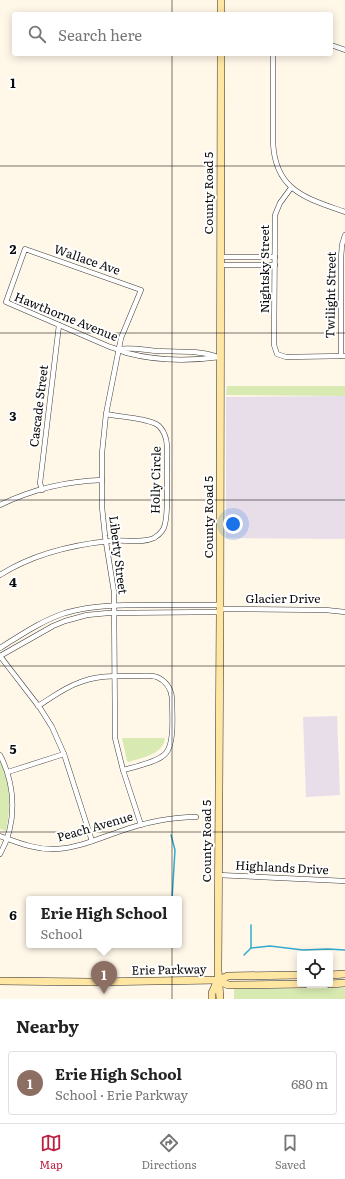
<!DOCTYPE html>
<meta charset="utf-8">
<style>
:root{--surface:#fff;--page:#f2f2f2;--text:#222;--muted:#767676;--line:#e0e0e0;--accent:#be1f40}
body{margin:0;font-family:Literata,serif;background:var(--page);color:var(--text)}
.controls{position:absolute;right:12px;bottom:12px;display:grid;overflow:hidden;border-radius:4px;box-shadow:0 2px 10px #0003}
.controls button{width:36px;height:36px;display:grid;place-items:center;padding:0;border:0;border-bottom:1px solid var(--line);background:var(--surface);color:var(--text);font:20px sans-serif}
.you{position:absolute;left:233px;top:524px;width:14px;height:14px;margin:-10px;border:3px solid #fff;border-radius:50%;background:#1a73e8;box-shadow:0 0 0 6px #1a73e833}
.badge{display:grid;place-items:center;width:26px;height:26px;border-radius:50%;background:var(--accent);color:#fff;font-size:13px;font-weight:700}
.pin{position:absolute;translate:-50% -33px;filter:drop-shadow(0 1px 2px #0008)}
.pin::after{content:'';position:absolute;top:21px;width:14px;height:12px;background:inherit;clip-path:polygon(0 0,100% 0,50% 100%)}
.popup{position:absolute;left:26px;top:896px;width:156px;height:52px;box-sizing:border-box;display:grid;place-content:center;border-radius:4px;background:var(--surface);filter:drop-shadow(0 1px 3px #0005);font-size:13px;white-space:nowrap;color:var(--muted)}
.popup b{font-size:15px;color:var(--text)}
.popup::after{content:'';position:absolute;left:50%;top:100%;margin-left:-8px;border:8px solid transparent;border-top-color:var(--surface)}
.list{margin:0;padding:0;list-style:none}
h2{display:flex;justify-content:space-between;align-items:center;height:52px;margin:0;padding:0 16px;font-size:17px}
h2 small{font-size:13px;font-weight:400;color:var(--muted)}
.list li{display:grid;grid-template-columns:26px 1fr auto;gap:12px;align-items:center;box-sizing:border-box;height:64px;margin:0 8px 8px;padding:0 8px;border:1px solid var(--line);border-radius:4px}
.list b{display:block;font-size:15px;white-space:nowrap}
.list p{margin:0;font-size:13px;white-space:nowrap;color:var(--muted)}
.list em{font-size:13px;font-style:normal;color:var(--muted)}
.icon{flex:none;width:22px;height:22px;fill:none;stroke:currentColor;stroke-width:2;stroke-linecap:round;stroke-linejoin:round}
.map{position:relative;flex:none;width:345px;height:999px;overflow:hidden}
.search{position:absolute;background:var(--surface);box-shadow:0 2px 10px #0003;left:12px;right:12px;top:12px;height:44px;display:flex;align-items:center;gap:10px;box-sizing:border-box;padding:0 14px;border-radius:4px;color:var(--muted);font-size:15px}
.sheet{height:124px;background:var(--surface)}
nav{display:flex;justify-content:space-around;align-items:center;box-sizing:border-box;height:56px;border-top:1px solid var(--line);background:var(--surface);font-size:11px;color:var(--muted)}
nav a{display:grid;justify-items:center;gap:2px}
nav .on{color:var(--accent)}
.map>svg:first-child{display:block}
.industrial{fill:#e7deea}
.green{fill:#d8eab1}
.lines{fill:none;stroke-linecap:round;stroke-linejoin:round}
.stream{stroke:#30abd1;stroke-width:1.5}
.street-casing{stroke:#3d3d3d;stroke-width:5.5}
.secondary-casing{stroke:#2c2c2c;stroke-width:8}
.street{stroke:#fff;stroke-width:4.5}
.secondary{stroke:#ffe6a3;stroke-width:7}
.grid{fill:none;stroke:#0a0a0a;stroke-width:1;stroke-opacity:0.55}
.labels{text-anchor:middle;stroke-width:4;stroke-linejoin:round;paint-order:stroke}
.street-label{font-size:12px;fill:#0a0a0a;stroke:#fff}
.grid-label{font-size:13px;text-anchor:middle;font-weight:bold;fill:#0a0a0a;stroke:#fff;stroke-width:4;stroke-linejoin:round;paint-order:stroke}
</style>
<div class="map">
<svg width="345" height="999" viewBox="0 0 345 999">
<rect width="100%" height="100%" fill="#fff7e8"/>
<!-- industrial -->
<g class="industrial">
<path d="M345,396V539L226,538V397Z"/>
<path d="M337,716L340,795L306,797L303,717Z"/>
</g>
<!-- green -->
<g class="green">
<path d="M227,386H345V396L226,395Z"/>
<path d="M122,738H165C163,755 142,757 129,762L127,761Z"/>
<path d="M0,761C11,784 11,807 6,831L0,829Z"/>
<path d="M345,988V999H234V989Z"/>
</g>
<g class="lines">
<!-- stream -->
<g class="stream">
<path d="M171,835L175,850L172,899"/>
<path d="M55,946L56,945"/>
<path d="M251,948V925"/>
<path d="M244,955L251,948L270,946L303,950L328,949L345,950"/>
</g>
<!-- street casing -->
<g class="street-casing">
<g id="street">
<path d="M331,45L345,50"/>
<path d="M273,54V142C275,191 306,198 345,212"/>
<path d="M291,188L280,203L275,215L274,345L277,354L286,357L345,356"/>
<path d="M220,257H275"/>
<path d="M220,265H275"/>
<path d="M119,349C132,347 144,350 156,351C177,352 199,350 218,357"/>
<path d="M341,356V258L342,245L345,235"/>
<path d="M42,490L40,483L59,325"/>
<path d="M0,505C31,490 68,481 102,480"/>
<path d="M0,575C33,554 71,545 109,541C123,539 141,544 154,538C159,535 164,530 165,524C169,506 166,485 167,467C167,458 168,448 166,439C165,435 162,429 159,426C149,418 120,417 106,414"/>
<path d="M220,609L326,610L345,612"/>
<path d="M0,648C21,635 41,621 65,613C93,605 121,605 149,605C173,605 196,605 220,605"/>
<path d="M0,656L53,626L65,621L87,615L108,613L220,612"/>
<path d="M0,656L40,708L52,727L64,754L92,841"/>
<path d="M38,706C51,698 64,688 78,683C97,675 115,676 135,676C142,676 150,675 157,677C166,681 171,689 172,698C172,711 175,743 166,753C159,762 134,767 123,770"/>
<path d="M0,755C16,786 17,824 0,854"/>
<path d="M8,772L64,754"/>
<path d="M141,825L123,770L115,738L114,592L105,536L102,507V453L106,414L121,338L141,290L25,249L6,302L110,347C116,348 122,352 127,353C157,361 190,361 220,357"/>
<path d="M0,836C19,843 36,850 56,849C77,848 98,839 118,832C143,823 169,817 196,817"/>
<path d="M218,875L345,881"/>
</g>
</g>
<!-- secondary casing -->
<g class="secondary-casing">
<g id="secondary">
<path d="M221,0V14"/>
<path d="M330,975L345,974"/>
<path d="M218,980L228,985L304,984"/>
<path d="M0,981L91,982L218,980L228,976L300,975"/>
<path d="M330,984L345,983"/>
<path d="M212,999V993L218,980"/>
<path d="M220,999L218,970L220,612L221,54"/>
</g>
</g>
<!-- street -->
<use href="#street" class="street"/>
<!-- secondary -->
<use href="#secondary" class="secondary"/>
</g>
<!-- grid -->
<path class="grid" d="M172,0V14M172,54V999M0,166H345M0,333H345M0,500H345M0,666H345M0,832H345"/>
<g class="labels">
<!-- street labels -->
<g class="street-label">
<text transform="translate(209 193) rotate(-90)" y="4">County Road 5</text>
<text transform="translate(87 260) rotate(19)" y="4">Wallace Ave</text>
<text transform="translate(265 269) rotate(-90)" y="4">Nightsky Street</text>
<text transform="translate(331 295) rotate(-89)" y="4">Twilight Street</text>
<text transform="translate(66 317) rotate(22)" y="4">Hawthorne Avenue</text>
<text transform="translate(39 406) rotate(-83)" y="4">Cascade Street</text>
<text transform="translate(156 480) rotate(-89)" y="4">Holly Circle</text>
<text transform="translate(209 517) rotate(-90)" y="4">County Road 5</text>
<text transform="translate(118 555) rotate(83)" y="4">Liberty Street</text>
<text x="283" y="603">Glacier Drive</text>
<text transform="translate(95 827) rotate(-16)" y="4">Peach Avenue</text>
<text transform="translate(207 841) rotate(-90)" y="4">County Road 5</text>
<text transform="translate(282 868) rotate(3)" y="4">Highlands Drive</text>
<text transform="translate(169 970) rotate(-1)" y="4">Erie Parkway</text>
</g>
</g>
<g class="grid-label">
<text x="13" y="88">1</text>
<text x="13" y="254">2</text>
<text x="13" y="421">3</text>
<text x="13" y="587">4</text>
<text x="13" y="754">5</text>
<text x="13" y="920">6</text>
</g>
</svg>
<div class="controls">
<button><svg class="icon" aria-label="locate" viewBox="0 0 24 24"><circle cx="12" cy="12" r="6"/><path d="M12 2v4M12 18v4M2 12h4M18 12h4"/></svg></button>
</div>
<div class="you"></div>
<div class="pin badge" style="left:104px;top:994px;background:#8d6e63">1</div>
<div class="popup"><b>Erie High School</b>School</div>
<div class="search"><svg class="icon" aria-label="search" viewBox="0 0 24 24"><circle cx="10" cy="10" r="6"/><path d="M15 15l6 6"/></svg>Search here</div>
</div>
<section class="sheet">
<h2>Nearby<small></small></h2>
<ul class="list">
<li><span class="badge" style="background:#8d6e63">1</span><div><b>Erie High School</b><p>School · Erie Parkway</p></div><em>680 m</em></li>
</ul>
</section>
<nav>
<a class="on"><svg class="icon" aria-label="map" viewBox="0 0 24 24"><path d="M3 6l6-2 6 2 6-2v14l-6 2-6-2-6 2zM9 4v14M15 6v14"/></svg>Map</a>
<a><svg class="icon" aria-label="directions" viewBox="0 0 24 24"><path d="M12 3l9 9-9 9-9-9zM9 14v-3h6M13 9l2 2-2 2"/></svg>Directions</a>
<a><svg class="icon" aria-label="saved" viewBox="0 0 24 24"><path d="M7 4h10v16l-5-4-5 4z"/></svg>Saved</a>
</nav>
